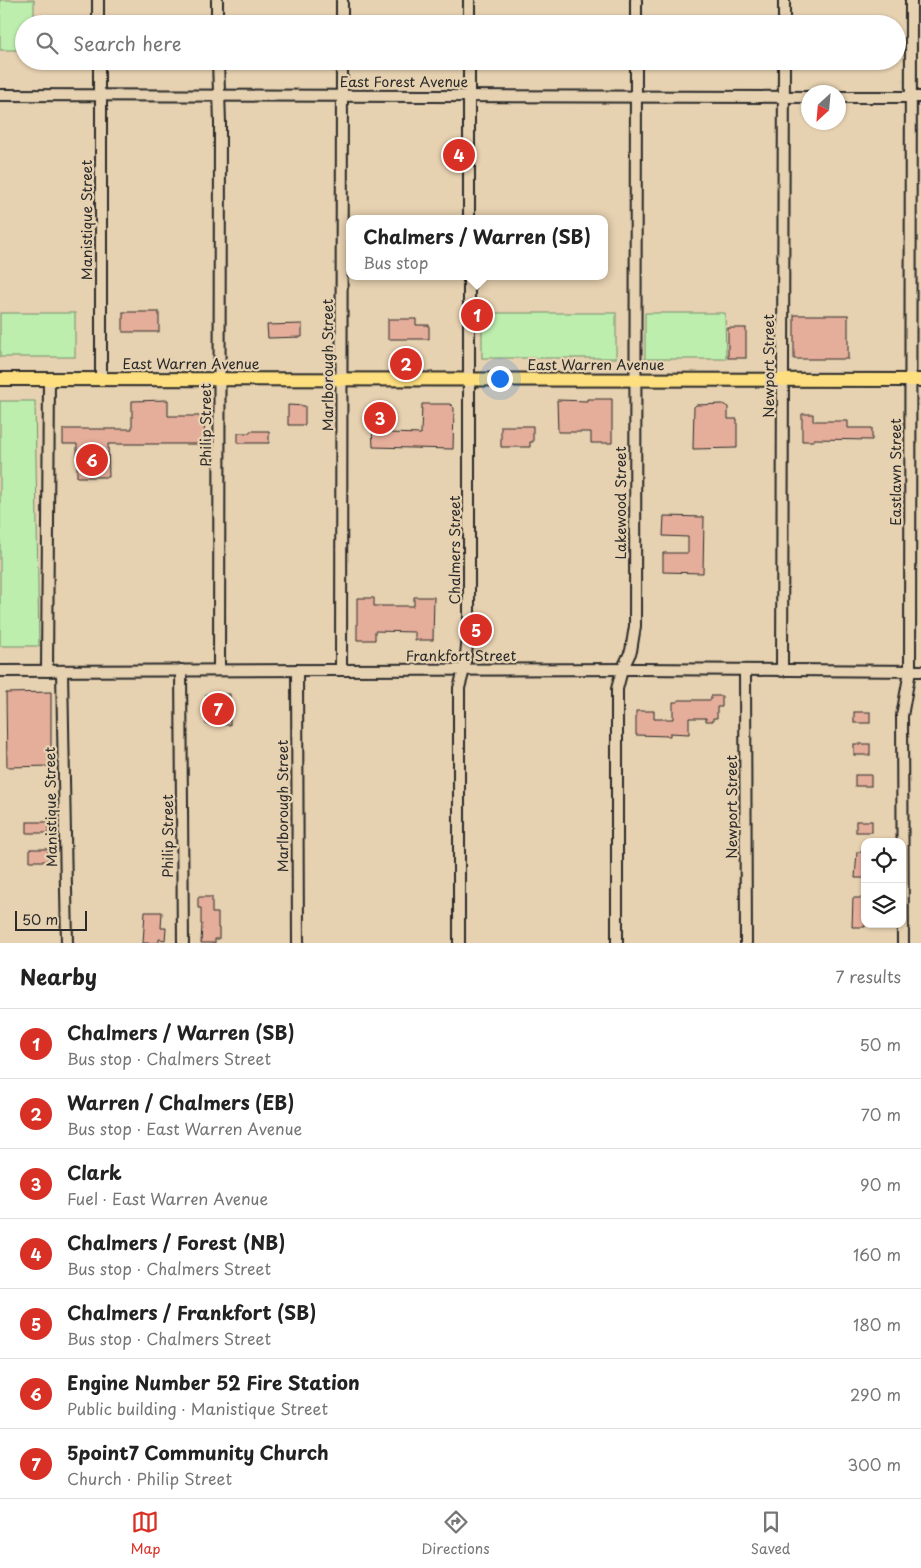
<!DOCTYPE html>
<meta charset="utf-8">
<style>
:root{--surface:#fff;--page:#f2f2f2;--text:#222;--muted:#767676;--line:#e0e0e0;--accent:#d93025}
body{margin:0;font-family:"Playpen Sans",sans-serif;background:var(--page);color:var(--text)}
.controls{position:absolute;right:15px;bottom:15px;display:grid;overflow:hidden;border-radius:10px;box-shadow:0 1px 4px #0004}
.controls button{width:45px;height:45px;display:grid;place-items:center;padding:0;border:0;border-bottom:1px solid var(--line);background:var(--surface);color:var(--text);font:25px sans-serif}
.compass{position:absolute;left:801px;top:85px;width:45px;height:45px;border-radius:50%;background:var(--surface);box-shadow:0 1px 4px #0004;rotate:206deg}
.scale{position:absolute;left:15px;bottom:12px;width:72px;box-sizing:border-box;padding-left:5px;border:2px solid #2b2b2b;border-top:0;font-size:14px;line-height:18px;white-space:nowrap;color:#2b2b2b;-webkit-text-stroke:4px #e6d1b0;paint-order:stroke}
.you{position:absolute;left:499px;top:378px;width:18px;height:18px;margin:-12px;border:4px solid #fff;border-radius:50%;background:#1a73e8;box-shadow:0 0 0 8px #1a73e833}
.badge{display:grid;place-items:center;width:32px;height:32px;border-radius:50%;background:var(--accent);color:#fff;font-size:16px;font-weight:700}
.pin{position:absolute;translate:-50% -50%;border:2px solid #fff;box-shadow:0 1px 5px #0006}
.popup{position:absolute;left:346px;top:215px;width:262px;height:65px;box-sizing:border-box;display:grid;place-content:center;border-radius:10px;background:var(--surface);filter:drop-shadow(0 1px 4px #0005);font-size:16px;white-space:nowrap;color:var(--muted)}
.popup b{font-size:19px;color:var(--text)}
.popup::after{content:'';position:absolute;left:50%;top:100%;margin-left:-10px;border:10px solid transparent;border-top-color:var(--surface)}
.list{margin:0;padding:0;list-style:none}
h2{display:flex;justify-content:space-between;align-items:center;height:65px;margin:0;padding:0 20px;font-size:21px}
h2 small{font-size:16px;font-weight:400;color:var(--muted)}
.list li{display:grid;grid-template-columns:32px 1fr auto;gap:15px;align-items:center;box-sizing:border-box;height:70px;padding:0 20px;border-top:1px solid var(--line)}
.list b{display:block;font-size:19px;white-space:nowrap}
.list p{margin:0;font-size:16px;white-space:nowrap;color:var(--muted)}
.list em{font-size:16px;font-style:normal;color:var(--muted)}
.icon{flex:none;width:28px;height:28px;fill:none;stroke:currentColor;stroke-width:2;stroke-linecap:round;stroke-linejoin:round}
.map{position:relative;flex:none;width:921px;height:943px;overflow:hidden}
.search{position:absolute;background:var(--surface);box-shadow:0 1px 4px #0004;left:15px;right:15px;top:15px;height:55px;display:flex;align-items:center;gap:12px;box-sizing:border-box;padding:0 18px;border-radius:28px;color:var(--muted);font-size:19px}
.sheet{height:555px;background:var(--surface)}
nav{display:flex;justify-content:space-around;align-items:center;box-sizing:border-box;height:70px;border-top:1px solid var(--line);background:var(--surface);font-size:14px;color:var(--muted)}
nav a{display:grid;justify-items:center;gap:2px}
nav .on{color:var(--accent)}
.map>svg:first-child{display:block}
.green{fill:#bdeeae;stroke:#748c6c}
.building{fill:#e5ae9b;stroke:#2b2b2b}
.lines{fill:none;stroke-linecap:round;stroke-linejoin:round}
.minor-casing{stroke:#2b2b2b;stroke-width:14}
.major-casing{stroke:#2b2b2b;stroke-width:16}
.minor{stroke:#e6d1b0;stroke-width:10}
.major{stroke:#fedf80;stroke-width:12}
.labels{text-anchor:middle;stroke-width:4.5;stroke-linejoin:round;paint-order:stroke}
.street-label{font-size:14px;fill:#2b2b2b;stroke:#e6d1b0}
</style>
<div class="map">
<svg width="921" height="943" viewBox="0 0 921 943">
<rect width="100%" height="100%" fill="#e6d1b0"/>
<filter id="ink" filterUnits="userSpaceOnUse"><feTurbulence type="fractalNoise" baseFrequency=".02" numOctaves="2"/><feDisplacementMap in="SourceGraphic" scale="10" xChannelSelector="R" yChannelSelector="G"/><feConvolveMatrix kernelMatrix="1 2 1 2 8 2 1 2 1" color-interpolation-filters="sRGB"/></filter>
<g filter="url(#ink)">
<!-- green -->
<g class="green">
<path d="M0,0H34V24H24V50H0Z"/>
<rect x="0" y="313" width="75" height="44"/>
<rect x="482" y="313" width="134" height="45"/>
<path d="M645,313H725L726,359H645Z"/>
<path d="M0,401H35L39,646H0Z"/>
</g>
<!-- building -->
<g class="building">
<rect x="123" y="312" width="36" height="20"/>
<rect x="794" y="315" width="54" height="44"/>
<path d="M388,319H416V325H429V339H388Z"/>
<path d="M302,324V337L268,338L267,325Z"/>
<rect x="728" y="328" width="18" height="30"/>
<path d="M587,399H612V443H591V432H558L557,400L587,401Z"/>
<path d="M168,400V416H204L205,444H108L109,477H77V444H63V429H132V401Z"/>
<path d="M422,404H450L454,408L453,449L373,447L371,407H389V433L421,434Z"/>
<path d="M723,404L728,407V419H737V448L693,449L694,407L696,405Z"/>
<path d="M288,405L305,406V425H288Z"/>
<path d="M802,414H813V421H848V428H872V440L814,439V441H802Z"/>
<path d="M501,426H533V442H530V447H501Z"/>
<path d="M250,431H269V443H238V433H250Z"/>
<path d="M664,516L704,517L703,573L663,572V553H688V537L663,536Z"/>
<path d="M414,597H434L433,640H415V632L375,631V640H357V598H374V606H414Z"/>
<path d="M51,692V766L7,767L6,693Z"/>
<path d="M206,694H230V725L206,724Z"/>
<path d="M711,696H722V707H717V718H713V721H706V718H689V734L670,733V736L636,735V711H654V719H673V702H678V700H711Z"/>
<rect x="854" y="712" width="16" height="11"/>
<rect x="854" y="744" width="16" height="11"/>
<rect x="855" y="775" width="16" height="11"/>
<rect x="856" y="821" width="16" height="11"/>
<rect x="27" y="822" width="21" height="11"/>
<rect x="30" y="849" width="18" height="12"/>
<path d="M857,852H865V878H855Z"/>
<path d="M198,897H212V913H218V928H219V939H215V943H201L202,924H201V908H198Z"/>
<path d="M853,898H865V927H852Z"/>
<path d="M145,912H162L161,928H166L165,940L159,939V943H143Z"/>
</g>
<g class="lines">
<!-- minor casing -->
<g class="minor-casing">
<g id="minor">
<path d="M98,0V24"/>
<path d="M217,0V24"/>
<path d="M342,0V24"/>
<path d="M469,0V24"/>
<path d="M636,24V0"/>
<path d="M784,24V0"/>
<path d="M99,61V89L101,95V379"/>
<path d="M218,61L220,123L219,670"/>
<path d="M0,95L808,97"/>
<path d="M838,97H921"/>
<path d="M469,219V61"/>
<path d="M181,670L183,943"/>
<path d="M297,670L298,943"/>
<path d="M341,670L342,61"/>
<path d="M0,671L638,669L921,671"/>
<path d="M47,671L49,379"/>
<path d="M62,671L67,943"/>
<path d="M745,671L746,943"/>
<path d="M782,671L784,61"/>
<path d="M459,943V688L464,670L469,630V276"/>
<path d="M617,943V689L622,670L631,651L635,626L636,61"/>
<path d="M903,943L902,716L910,671L911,0"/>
</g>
</g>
<!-- major casing -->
<g class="major-casing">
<path id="major" d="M0,379L921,380"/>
</g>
<!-- minor -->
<use href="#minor" class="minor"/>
<!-- major -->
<use href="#major" class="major"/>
</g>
</g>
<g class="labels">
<!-- street labels -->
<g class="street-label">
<text x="404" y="87">East Forest Avenue</text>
<text transform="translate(87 220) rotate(-90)" y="5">Manistique Street</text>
<text x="191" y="369">East Warren Avenue</text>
<text transform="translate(328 365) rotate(-90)" y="5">Marlborough Street</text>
<text x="596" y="370">East Warren Avenue</text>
<text transform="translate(769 366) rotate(-90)" y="5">Newport Street</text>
<text transform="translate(206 425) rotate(-90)" y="5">Philip Street</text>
<text transform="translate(896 472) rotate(-90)" y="5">Eastlawn Street</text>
<text transform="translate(621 503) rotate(-90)" y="5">Lakewood Street</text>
<text transform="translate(455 550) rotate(-90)" y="5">Chalmers Street</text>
<text x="461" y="661">Frankfort Street</text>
<text transform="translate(283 806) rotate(-90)" y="5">Marlborough Street</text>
<text transform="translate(51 807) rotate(-91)" y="5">Manistique Street</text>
<text transform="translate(732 807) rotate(-90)" y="5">Newport Street</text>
<text transform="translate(168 836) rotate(-90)" y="5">Philip Street</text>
</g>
</g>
</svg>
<div class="controls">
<button><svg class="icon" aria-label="locate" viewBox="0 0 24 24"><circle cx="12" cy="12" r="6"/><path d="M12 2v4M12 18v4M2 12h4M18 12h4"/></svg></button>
<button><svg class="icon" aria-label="layers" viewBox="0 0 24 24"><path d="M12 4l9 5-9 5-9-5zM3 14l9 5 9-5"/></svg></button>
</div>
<svg class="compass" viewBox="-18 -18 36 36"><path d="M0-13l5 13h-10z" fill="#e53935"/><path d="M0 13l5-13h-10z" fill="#767676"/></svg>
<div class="scale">50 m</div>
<div class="you"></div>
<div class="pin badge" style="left:477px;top:315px">1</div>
<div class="popup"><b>Chalmers / Warren (SB)</b>Bus stop</div>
<div class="pin badge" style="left:406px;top:364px">2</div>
<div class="pin badge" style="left:380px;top:418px">3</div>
<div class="pin badge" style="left:459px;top:155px">4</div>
<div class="pin badge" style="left:476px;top:630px">5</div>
<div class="pin badge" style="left:92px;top:460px">6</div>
<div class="pin badge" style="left:218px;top:709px">7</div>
<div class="search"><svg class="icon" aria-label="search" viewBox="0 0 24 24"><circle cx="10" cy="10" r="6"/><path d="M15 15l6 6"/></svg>Search here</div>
</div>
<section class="sheet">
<h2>Nearby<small>7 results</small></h2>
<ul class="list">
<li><span class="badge">1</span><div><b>Chalmers / Warren (SB)</b><p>Bus stop · Chalmers Street</p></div><em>50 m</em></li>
<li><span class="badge">2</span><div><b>Warren / Chalmers (EB)</b><p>Bus stop · East Warren Avenue</p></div><em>70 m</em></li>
<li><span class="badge">3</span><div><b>Clark</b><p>Fuel · East Warren Avenue</p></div><em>90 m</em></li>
<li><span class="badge">4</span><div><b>Chalmers / Forest (NB)</b><p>Bus stop · Chalmers Street</p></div><em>160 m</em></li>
<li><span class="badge">5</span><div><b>Chalmers / Frankfort (SB)</b><p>Bus stop · Chalmers Street</p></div><em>180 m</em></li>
<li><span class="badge">6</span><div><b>Engine Number 52 Fire Station</b><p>Public building · Manistique Street</p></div><em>290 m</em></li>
<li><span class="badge">7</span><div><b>5point7 Community Church</b><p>Church · Philip Street</p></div><em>300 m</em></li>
</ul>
</section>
<nav>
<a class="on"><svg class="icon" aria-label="map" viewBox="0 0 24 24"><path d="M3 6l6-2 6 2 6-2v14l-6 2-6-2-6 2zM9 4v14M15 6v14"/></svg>Map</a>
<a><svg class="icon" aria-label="directions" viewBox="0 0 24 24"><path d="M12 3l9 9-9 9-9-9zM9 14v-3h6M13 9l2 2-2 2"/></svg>Directions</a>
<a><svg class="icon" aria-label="saved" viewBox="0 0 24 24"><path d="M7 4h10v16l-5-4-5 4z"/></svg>Saved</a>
</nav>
